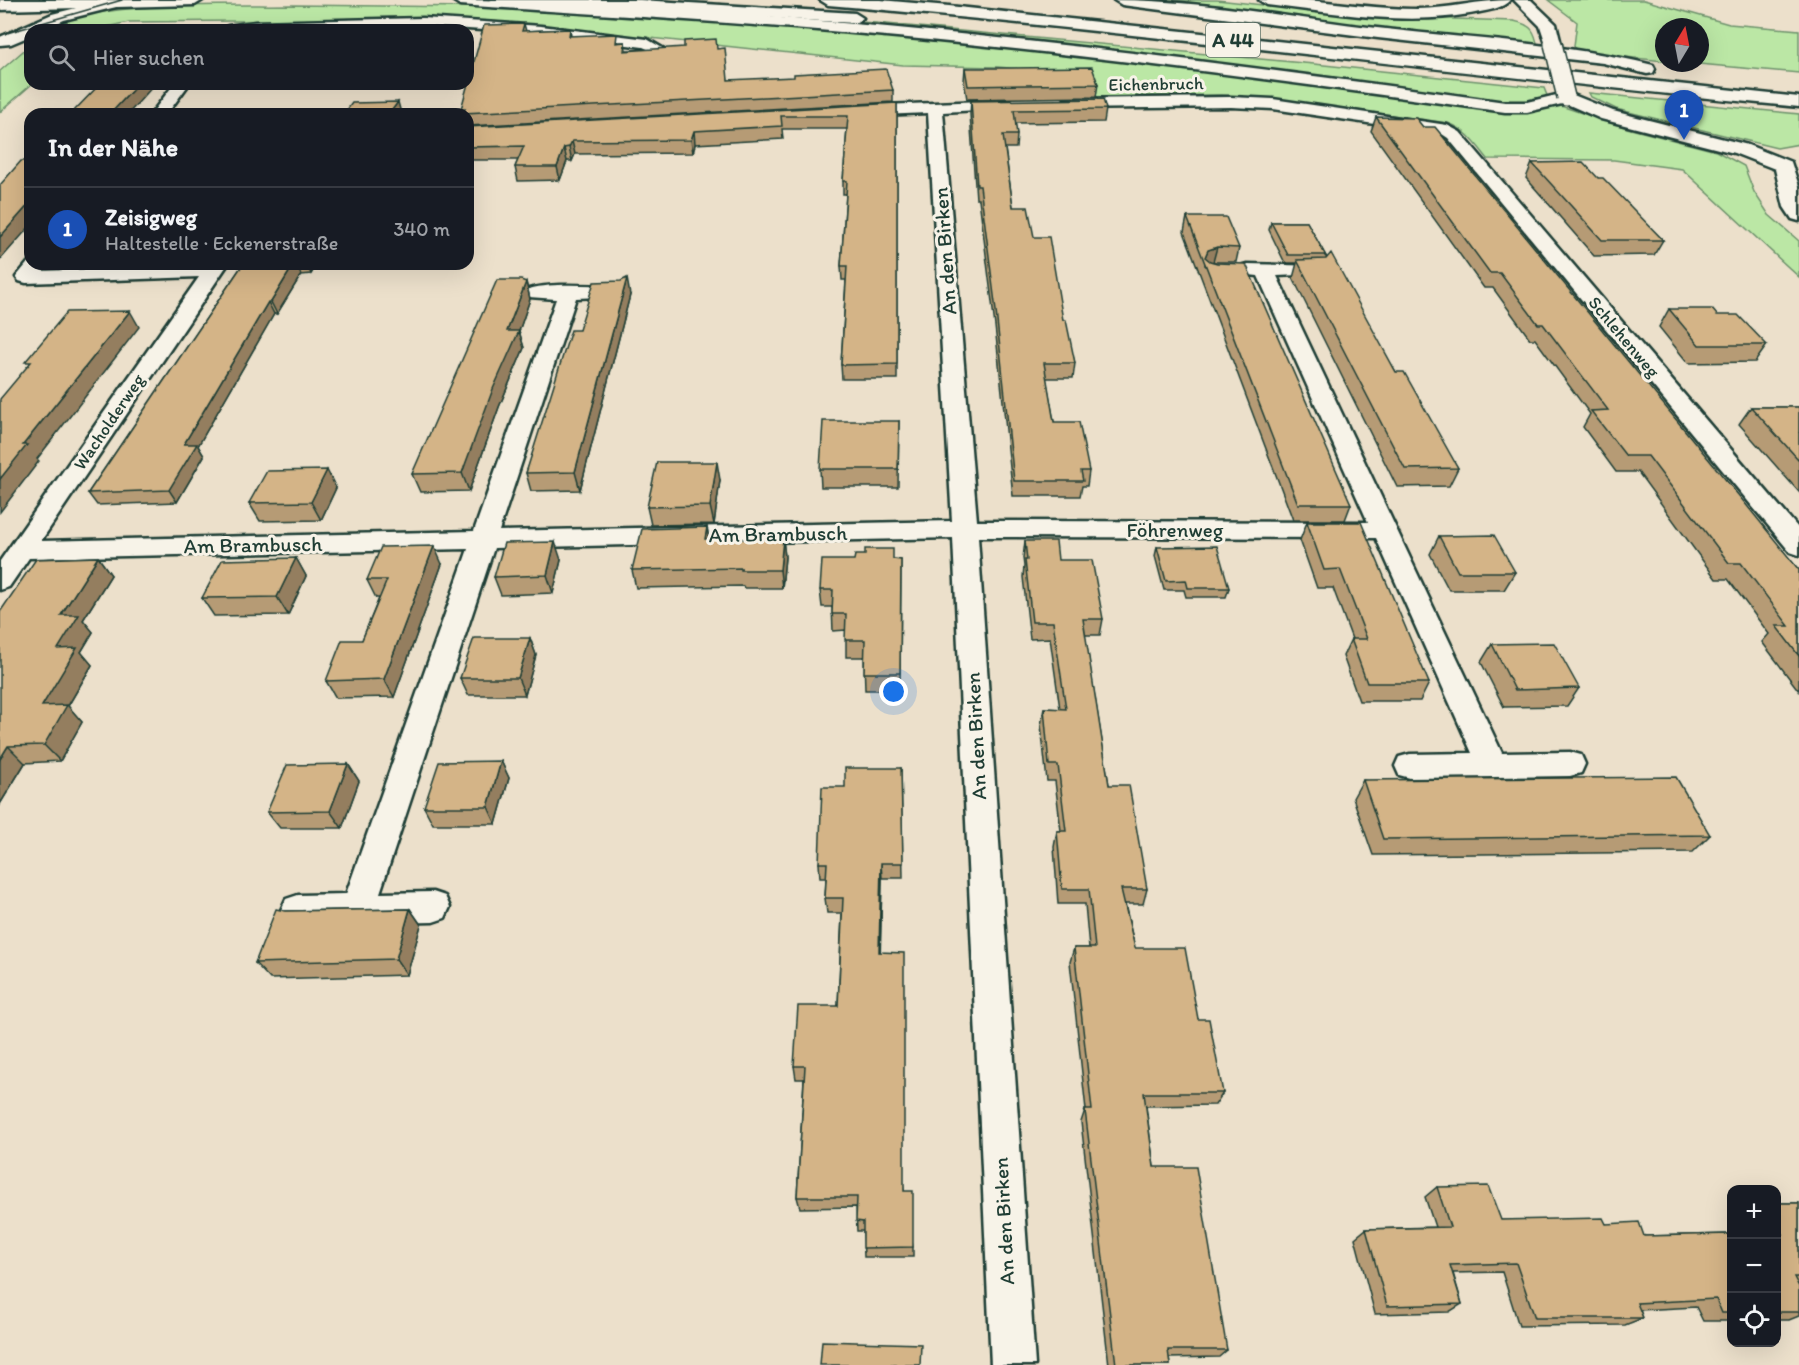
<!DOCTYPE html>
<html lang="de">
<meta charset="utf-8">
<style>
:root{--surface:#171b24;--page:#20242c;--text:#f1f3f6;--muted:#9ea1a6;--line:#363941;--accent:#0b8043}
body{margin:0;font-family:Itim,sans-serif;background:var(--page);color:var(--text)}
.controls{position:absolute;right:18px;bottom:18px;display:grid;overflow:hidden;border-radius:12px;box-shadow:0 6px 24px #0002}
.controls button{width:54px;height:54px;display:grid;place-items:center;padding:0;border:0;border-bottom:2px solid var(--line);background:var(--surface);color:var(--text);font:30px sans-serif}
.compass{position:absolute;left:1655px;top:18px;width:54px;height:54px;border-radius:50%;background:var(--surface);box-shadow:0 6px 24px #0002;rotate:10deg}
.you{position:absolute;left:894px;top:692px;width:21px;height:21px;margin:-15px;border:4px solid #fff;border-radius:50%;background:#1a73e8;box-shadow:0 0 0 9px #1a73e833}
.badge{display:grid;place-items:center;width:39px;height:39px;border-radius:50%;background:var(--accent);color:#fff;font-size:20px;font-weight:700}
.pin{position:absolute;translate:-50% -50px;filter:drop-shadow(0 2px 3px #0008)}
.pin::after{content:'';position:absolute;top:32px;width:21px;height:18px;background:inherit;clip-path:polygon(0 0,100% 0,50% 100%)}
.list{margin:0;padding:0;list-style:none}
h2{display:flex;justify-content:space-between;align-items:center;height:78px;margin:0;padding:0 24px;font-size:26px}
h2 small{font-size:20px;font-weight:400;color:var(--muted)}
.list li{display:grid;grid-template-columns:39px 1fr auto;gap:18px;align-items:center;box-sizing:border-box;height:84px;padding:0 24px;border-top:2px solid var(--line)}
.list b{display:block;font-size:22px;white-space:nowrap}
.list p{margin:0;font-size:20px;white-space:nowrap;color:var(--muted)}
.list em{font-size:20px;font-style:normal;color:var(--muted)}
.icon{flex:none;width:33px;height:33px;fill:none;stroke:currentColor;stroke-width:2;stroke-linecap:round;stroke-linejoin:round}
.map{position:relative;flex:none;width:1799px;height:1365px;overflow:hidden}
.search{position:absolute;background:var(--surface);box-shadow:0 6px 24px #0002;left:24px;top:24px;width:450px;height:66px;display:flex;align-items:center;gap:15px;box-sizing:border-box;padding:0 21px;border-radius:18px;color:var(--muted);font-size:22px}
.panel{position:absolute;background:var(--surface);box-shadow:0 6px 24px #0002;left:24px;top:108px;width:450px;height:162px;border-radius:18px}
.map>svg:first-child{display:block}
.green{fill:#bbe7a5;stroke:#6d926c;stroke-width:1.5}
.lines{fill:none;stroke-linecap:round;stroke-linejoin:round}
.minor-casing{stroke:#1f3d34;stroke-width:5}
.tertiary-casing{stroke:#1f3d34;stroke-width:5}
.primary-casing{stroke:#1f3d34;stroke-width:5}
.trunk-casing{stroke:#1f3d34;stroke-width:5}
.motorway-casing{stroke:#1f3d34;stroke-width:5}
.minor{fill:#f7f3e8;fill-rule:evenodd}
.tertiary{fill:#f7f3e8;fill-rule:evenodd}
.primary{fill:#f7f3e8;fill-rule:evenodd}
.trunk{fill:#f7f3e8;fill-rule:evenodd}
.motorway{fill:#f7f3e8;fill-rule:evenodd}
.tram{stroke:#1f3d34;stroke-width:1.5}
.tertiary-bridge-casing{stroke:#1f3d34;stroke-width:20;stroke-linecap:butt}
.tertiary-bridge{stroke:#f7f3e8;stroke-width:17}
.wall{fill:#b69b74;stroke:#1f3d34;stroke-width:1.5}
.shaded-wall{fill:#947e5e;stroke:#1f3d34;stroke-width:1.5}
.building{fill:#d4b487;stroke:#1f3d34;stroke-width:1.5}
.labels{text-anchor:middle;stroke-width:6;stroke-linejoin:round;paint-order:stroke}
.far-street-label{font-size:18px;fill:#1f3d34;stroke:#f7f3e8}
.shield{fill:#f7f3e8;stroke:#60746a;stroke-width:1.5}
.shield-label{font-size:20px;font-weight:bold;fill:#1f3d34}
.street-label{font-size:21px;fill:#1f3d34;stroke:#f7f3e8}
</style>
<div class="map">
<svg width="1799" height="1365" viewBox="0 0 1799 1365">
<rect width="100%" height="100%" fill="#ece0cb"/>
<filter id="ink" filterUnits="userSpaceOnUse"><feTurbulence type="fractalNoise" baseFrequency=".0167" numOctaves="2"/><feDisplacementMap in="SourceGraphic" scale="12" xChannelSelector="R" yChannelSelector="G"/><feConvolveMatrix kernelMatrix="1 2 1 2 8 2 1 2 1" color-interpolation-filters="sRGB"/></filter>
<g filter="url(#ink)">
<!-- green -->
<g class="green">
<path d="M1152,0H1217L1365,16L1514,21C1532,25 1535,31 1538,48Z"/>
<path d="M1548,0H1644L1729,24L1799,30V73L1688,63H1700V27H1664V61L1576,52L1574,46L1577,22Z"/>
<path d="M292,5L656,9L876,23L1314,64L1544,88L1548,98L1561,106L1627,128L1716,151L1744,166L1754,192L1769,215L1799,241V277L1682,169L1614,160L1488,159C1476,144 1467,130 1448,123L1278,99L1221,95L1097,97L1088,74L997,67L903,65L491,21L427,19L129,22L92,30H47C84,0 238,6 292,5Z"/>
<path d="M30,45L32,84L0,112V71Z"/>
<path d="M1589,93L1799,114V144L1777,148L1616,109L1591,97Z"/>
<path d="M49,264H188L44,270Z"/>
</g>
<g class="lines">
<!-- minor casing -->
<g class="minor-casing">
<g id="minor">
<path d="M423,18L541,26L647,39L664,49L657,53L643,47L541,34L423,26L221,30L228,26L255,22Z"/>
<path d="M174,84H189L167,114H151Z"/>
<path d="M1231,97L1273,99L1447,125L1460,132L1799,529V555L1790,552L1448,138L1442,134L1273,109L1231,107L1066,109L1058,104L1066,99Z"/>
<path d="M1008,100L1016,105L1013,108L943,112L977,521L1368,522L1258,276L1240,274L1237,270L1240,266L1247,264L1321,266L1324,270L1321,274L1277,276L1502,753L1570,752L1581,755L1585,764L1581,773L1570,776L1410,778L1399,775L1395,766L1399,757L1410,754L1472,753L1376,538L978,537L1035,1365H991L953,538L494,548L380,893L433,892L445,896L450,907L445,918L433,922L298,925L286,921L281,910L286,899L298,895L346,894L468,549L29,558L9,587L0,590V561L199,277L26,283L19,281L16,277L30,260V264H47L42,271L228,264L41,541L474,531L556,299L529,297L526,293L529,289C556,282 589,286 617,286L624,288L627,292L624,296L576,298L499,531L952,521L928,113L859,116L851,111L859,106Z"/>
</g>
</g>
<!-- tertiary casing -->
<g class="tertiary-casing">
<g id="tertiary">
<path d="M1259,0C1275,0 1291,0 1306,0C1343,3 1380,9 1417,9C1449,9 1479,0 1510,0C1503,8 1490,10 1480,12C1409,27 1338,13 1267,5Z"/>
<path d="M1514,0H1531L1556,24L1561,44L1559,47H1547L1540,26Z"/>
<path d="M1566,92L1613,111L1748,145L1791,162L1799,186V221L1792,219L1784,207L1775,169L1734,153L1601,119L1560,101L1557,97L1560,93Z"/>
</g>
</g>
<!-- primary casing -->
<g class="primary-casing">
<g id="primary">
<path d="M0,0H203L195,5L0,10Z"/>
<path d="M452,0C545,0 636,8 728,14C988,32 1247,66 1505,102H1527L1565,93L1571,94L1574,98L1571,102L1527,112H1505C1277,80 1048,49 818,30C699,20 579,13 460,5Z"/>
</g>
</g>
<!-- trunk casing -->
<g class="trunk-casing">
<path id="trunk" d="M108,0L131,1L128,4L64,20L42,30H30V36L11,44L0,45V37L52,14Z"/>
</g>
<!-- motorway casing -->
<g class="motorway-casing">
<g id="motorway">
<path d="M490,0H640L855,13L863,18L855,23L631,9L498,5Z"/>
<path d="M820,0H880L949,6L1799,97V107C1475,76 1152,33 828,5Z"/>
<path d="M1114,0C1202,0 1290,18 1377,28C1469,39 1563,43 1653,65L1655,69L1653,73L1647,74L1603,63L1378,38L1122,5Z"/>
</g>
</g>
<!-- minor -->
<use href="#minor" class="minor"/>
<!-- tertiary -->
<use href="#tertiary" class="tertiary"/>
<!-- primary -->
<use href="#primary" class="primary"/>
<!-- trunk -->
<use href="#trunk" class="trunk"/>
<!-- motorway -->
<use href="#motorway" class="motorway"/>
<!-- tram -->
<path class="tram" d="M0,35L122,0"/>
<!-- tertiary-bridge casing -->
<g class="tertiary-bridge-casing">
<path id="tertiary-bridge" d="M1553,44L1566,97"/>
</g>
<!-- tertiary-bridge -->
<use href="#tertiary-bridge" class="tertiary-bridge"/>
</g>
<!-- wall -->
<g class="wall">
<path d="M524,24L526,31L570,29L571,36L619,42H625L626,50L717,49L728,80L893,90V102L468,126V114H462L461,109Z"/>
<path d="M965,68L1098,84L1096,97L967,99L964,81Z"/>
<path d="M971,101L1106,109L1104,122L1015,123L1017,135L1016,148H1005L1013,207L1034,237L1063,320L1075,363L1073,378H1046L1054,422L1089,471L1087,486H1082L1080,496H1013L995,326L979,199H976L970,114Z"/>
<path d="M897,103V379H842L841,365L846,280H842L841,266L846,194H843V181L847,129H782L783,139L695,144L693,153L575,154L572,161H567L560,180L518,181L515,167L518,160H468V127Z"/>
<path d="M1376,117L1423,127L1799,570V691L1762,642L1769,634L1728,579H1716L1638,472H1616L1583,427L1590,414L1535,339H1530L1493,288H1484L1371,131Z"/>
<path d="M1532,163L1598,178L1663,240L1654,255L1594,256L1526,178Z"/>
<path d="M1187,217L1239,248L1236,262H1212L1351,504L1345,520H1293L1184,232Z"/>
<path d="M1271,222H1307L1327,258L1326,259L1396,372L1458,468L1449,486L1397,487L1293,278L1297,263H1285L1269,230Z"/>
<path d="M243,264H317L311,274L301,275L277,314H274L198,446L204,456L177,502L97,505L88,493Z"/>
<path d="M526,282L530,299L519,331L524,348L499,407L469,491L420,492L412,474Z"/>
<path d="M630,295L580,490L531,491L526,473L579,330Z"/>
<path d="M1669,309L1767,345L1755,362L1688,363L1659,327Z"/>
<path d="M1751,407H1799V492L1739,424Z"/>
<path d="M899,421L898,487H821L820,469Z"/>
<path d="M720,480L714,524L651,525L647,507Z"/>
<path d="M336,488L321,520L260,521L249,503Z"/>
<path d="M1307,522L1429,683L1420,701H1359L1343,656L1351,639H1352L1333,588H1317L1300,540Z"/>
<path d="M707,527L709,539H783L785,557L782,588H744L743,586L636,588L632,570Z"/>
<path d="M1439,536L1515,572L1504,590H1449L1430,554Z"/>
<path d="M1025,541L1058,560L1103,619L1100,635H1085L1109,785L1147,889L1143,904H1125L1135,948L1198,1019L1223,1093L1215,1105L1146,1106L1154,1167L1227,1350L1219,1357L1169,1358L1170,1365H1109L1081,1122L1085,1110H1086L1070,962L1074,948H1089L1085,904H1058L1054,847L1057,831H1061L1055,781H1047L1041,725L1044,708L1060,709L1050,638L1030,639L1023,577L1024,566L1023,558Z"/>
<path d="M1157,547L1229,588L1226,597H1186L1184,590H1164L1155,556Z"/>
<path d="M98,557L111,575L83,620L93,632L81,652L92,665L68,706L82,722L60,761L25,763L0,804L36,559Z"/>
<path d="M296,558L306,576L288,615L214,616L202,598Z"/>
<path d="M893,559L901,560L900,690H865L864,657H846V630L833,631L832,607H822L820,590Z"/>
<path d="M561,560L553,593L501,595L494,577Z"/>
<path d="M442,564L394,697L336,698L326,681L362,640L379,598H376L367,580Z"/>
<path d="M530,638L536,655L525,695H468L460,678Z"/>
<path d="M1492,644L1579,688L1567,706L1504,707L1481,662Z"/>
<path d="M501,761L509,778L496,824H433L424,807Z"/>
<path d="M348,764L359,781L342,828H280L267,812Z"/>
<path d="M901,768L903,878H882L880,952L904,1191L913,1247V1257H864L863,1231H857L856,1207L800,1208L797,1197L804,1079H796L794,1066L838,1006L842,913H827L825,898L826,878H820L819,863L845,787Z"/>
<path d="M1363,780L1710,835L1693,852L1373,855L1353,798Z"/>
<path d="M410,909L421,925L407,975L270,979L255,963L285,911Z"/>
<path d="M1437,1187L1501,1220L1606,1224L1644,1236L1731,1234V1321H1703L1696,1307L1640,1310L1643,1318L1625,1325L1519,1326L1502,1272L1453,1273L1462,1304L1449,1312L1375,1314L1355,1238L1366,1229L1435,1227L1425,1197Z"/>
<path d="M1776,1203H1799V1316L1789,1320H1776Z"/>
</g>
<!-- shaded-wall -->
<g class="shaded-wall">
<path d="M138,84H155L128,114H110Z"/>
<path d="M398,102L401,113L400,114H389Z"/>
<path d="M694,131L695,144L693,153L691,140Z"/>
<path d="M572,141L575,154L572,161L569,147Z"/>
<path d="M564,148L567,161L560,180L557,167Z"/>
<path d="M30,203V226L0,260V237Z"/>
<path d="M1217,247L1213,262L1205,265V257L1208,250Z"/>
<path d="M294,264H296L301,275L277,314L271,302Z"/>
<path d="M307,264H317L311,274Z"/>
<path d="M627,278L630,295L580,490L575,472Z"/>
<path d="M526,282L530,299L518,334L519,331L524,348L499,407L469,491L462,473L507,331Z"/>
<path d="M268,302L274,314L198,446L204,456L177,502L169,490L184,444Z"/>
<path d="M130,311L139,327L37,459L39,461L0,512V479L23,445Z"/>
<path d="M717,462L720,480L714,524L710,506Z"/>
<path d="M327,470L336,488L321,520L311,502Z"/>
<path d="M707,527L710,546L705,539Z"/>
<path d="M783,539L785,557L782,588L780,570Z"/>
<path d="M555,542L561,560L553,593L547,575Z"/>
<path d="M434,546L442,564L394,697L384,679Z"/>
<path d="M98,557L111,575L83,620L93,632L81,652L92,665L68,706L82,722L60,761L44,745L42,706L58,649L61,615Z"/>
<path d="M296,558L306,576L288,615L277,597Z"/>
<path d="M530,638L536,655L525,695L518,678Z"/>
<path d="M8,746L25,763L0,804V759Z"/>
<path d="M501,761L509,778L496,824L488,807Z"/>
<path d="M348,764L359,781L342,828L330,811Z"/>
<path d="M881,863L882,878L880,966L879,952Z"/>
<path d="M410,909L421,925L407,975L396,959Z"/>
</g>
<!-- building -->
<g class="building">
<path d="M524,24L522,31L570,29L569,36L617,34L616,43L625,42L624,51L684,47V41L716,39L717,49L725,48L728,80L794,77V74L886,69L893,90L464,113V114H462L465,109H461L484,25Z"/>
<path d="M1092,67L1098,84L968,86L965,68H1011Z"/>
<path d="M100,84H138L110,114H71Z"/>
<path d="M1103,99L1106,109L1014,110L1017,135H1003L1013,207H1028L1034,237H1049L1063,320H1066L1075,363H1044L1054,422H1079L1089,471H1081L1083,481H1014L996,311L980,186H977L971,101Z"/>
<path d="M398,102L389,114H344L352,103Z"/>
<path d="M897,103V364L841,365L847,266H841L847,181H843L848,116H781L782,126L694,131L691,140L572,141L569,147L564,148L557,167H515L524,146L468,147V127Z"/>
<path d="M1376,117L1416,118L1423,127H1435L1744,502L1799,570V656L1776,626H1789L1741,563H1729L1648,456H1626L1591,411L1608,410L1543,324H1538L1500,273H1490Z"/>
<path d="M30,157V203L0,237V185L21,161H26Z"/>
<path d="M1583,162L1598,178H1603L1663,240H1602L1532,163Z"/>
<path d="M1187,217H1226L1239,248L1217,247L1208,250L1205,257L1210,261L1217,263L1246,264L1351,504H1298Z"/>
<path d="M1271,222H1307L1327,258L1324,255H1288Z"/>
<path d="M1331,253L1396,372H1404L1458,468L1405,469L1297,260L1326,259Z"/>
<path d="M243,264H294L271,302H268L184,444H197L169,490L88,493Z"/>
<path d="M627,278L575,472L526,473L571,330H579L594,282L621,281Z"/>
<path d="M497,280H521L526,282L507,331H519L493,389L462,473L412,474Z"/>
<path d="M1669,309H1712L1717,315H1738L1767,345H1699Z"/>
<path d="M130,311L23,445H27L0,479V399L31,362H25L67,312Z"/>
<path d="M1751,407H1799V460Z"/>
<path d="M823,421H899L898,469H820Z"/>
<path d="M657,462H717L710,506L647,507Z"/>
<path d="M327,470L311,502L249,503L267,471Z"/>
<path d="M1307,522H1361L1429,683H1367L1351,639H1367L1340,569L1324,570Z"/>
<path d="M707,527L705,539H783L780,570H741V568L632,570L642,529Z"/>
<path d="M1494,535L1515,572H1458L1439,536Z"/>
<path d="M1025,541H1056L1058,560H1092L1103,619H1083L1109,785H1129L1147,889H1121L1135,948H1185L1198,1019H1209L1223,1093H1144L1154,1167H1196L1227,1350H1168L1170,1365H1116L1085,1110H1092L1074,948H1095L1089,889H1062L1057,831H1066L1058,765H1049L1044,708L1066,709L1053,622H1032L1025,560H1027Z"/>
<path d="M555,542L547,575L494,577L504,543Z"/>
<path d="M434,546L384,679L326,681L342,640H362L387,580H367L381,547Z"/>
<path d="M1217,546L1229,588H1188L1186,580L1166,581L1157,547Z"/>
<path d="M865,549H893V559L901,560L900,673H864L865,640H845L846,614H832L833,590H820L822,560H854L855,555H865Z"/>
<path d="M98,557L61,615H79L58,649L77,648L42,706L67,705L44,745L8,746L0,759V612L36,559Z"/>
<path d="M296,558L277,597L202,598L222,560Z"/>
<path d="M474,638H530L518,678H460Z"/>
<path d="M1554,643L1579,688L1515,690L1492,644Z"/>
<path d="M501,761L488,807H424L439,762Z"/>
<path d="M348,764L330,811L267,812L287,765Z"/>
<path d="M845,768H901L903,863H881L879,952L904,953V1191H913V1247L863,1248V1222L856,1221L857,1197H797L805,1066H794L798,1006H838L843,898H825L827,863H819L822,787H845Z"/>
<path d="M1676,777L1710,835L1383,839L1363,780Z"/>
<path d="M276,909L285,911L410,909L396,959L255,963Z"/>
<path d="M1488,1186L1501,1220L1603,1218L1606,1224L1639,1222L1644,1236L1731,1234V1313H1722L1716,1299L1637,1303L1643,1318H1535L1516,1263L1450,1265L1462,1304L1387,1306L1366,1229L1450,1227L1437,1187Z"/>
<path d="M1776,1203H1799V1277H1794L1799,1287V1312H1776V1234H1783L1776,1221Z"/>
<path d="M822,1341L921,1344L920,1365H820Z"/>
</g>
</g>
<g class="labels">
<!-- far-street labels -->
<g class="far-street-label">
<text transform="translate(1156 84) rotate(-1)" y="6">Eichenbruch</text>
<text transform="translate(1624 337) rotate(50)" y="6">Schlehenweg</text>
<text transform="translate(109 422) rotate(-56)" y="6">Wacholderweg</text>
</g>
<!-- shield labels -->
<rect class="shield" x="1206" y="23" width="54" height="34" rx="4.5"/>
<g class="shield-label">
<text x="1233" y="47">A 44</text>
</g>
<!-- street labels -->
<g class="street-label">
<text transform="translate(945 251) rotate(-94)" y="7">An den Birken</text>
<text x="1175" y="537">Föhrenweg</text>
<text transform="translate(778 534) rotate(-1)" y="7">Am Brambusch</text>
<text transform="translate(253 545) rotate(-1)" y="7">Am Brambusch</text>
<text transform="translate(976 736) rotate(-93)" y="7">An den Birken</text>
<text transform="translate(1004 1221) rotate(-93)" y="7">An den Birken</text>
</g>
</g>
</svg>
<div class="controls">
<button>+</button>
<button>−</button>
<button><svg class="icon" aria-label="locate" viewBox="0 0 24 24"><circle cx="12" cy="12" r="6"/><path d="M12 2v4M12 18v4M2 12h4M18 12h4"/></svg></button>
</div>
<svg class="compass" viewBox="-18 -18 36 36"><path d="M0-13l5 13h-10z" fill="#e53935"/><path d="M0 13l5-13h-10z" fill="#9ea1a6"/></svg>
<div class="you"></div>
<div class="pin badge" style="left:1684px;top:140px;background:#1a4fb4">1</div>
<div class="search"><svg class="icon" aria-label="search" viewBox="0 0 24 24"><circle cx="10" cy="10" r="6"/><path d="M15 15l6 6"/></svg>Hier suchen</div>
<section class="panel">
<h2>In der Nähe<small></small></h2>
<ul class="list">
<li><span class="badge" style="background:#1a4fb4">1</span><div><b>Zeisigweg</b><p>Haltestelle · Eckenerstraße</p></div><em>340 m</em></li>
</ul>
</section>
</div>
